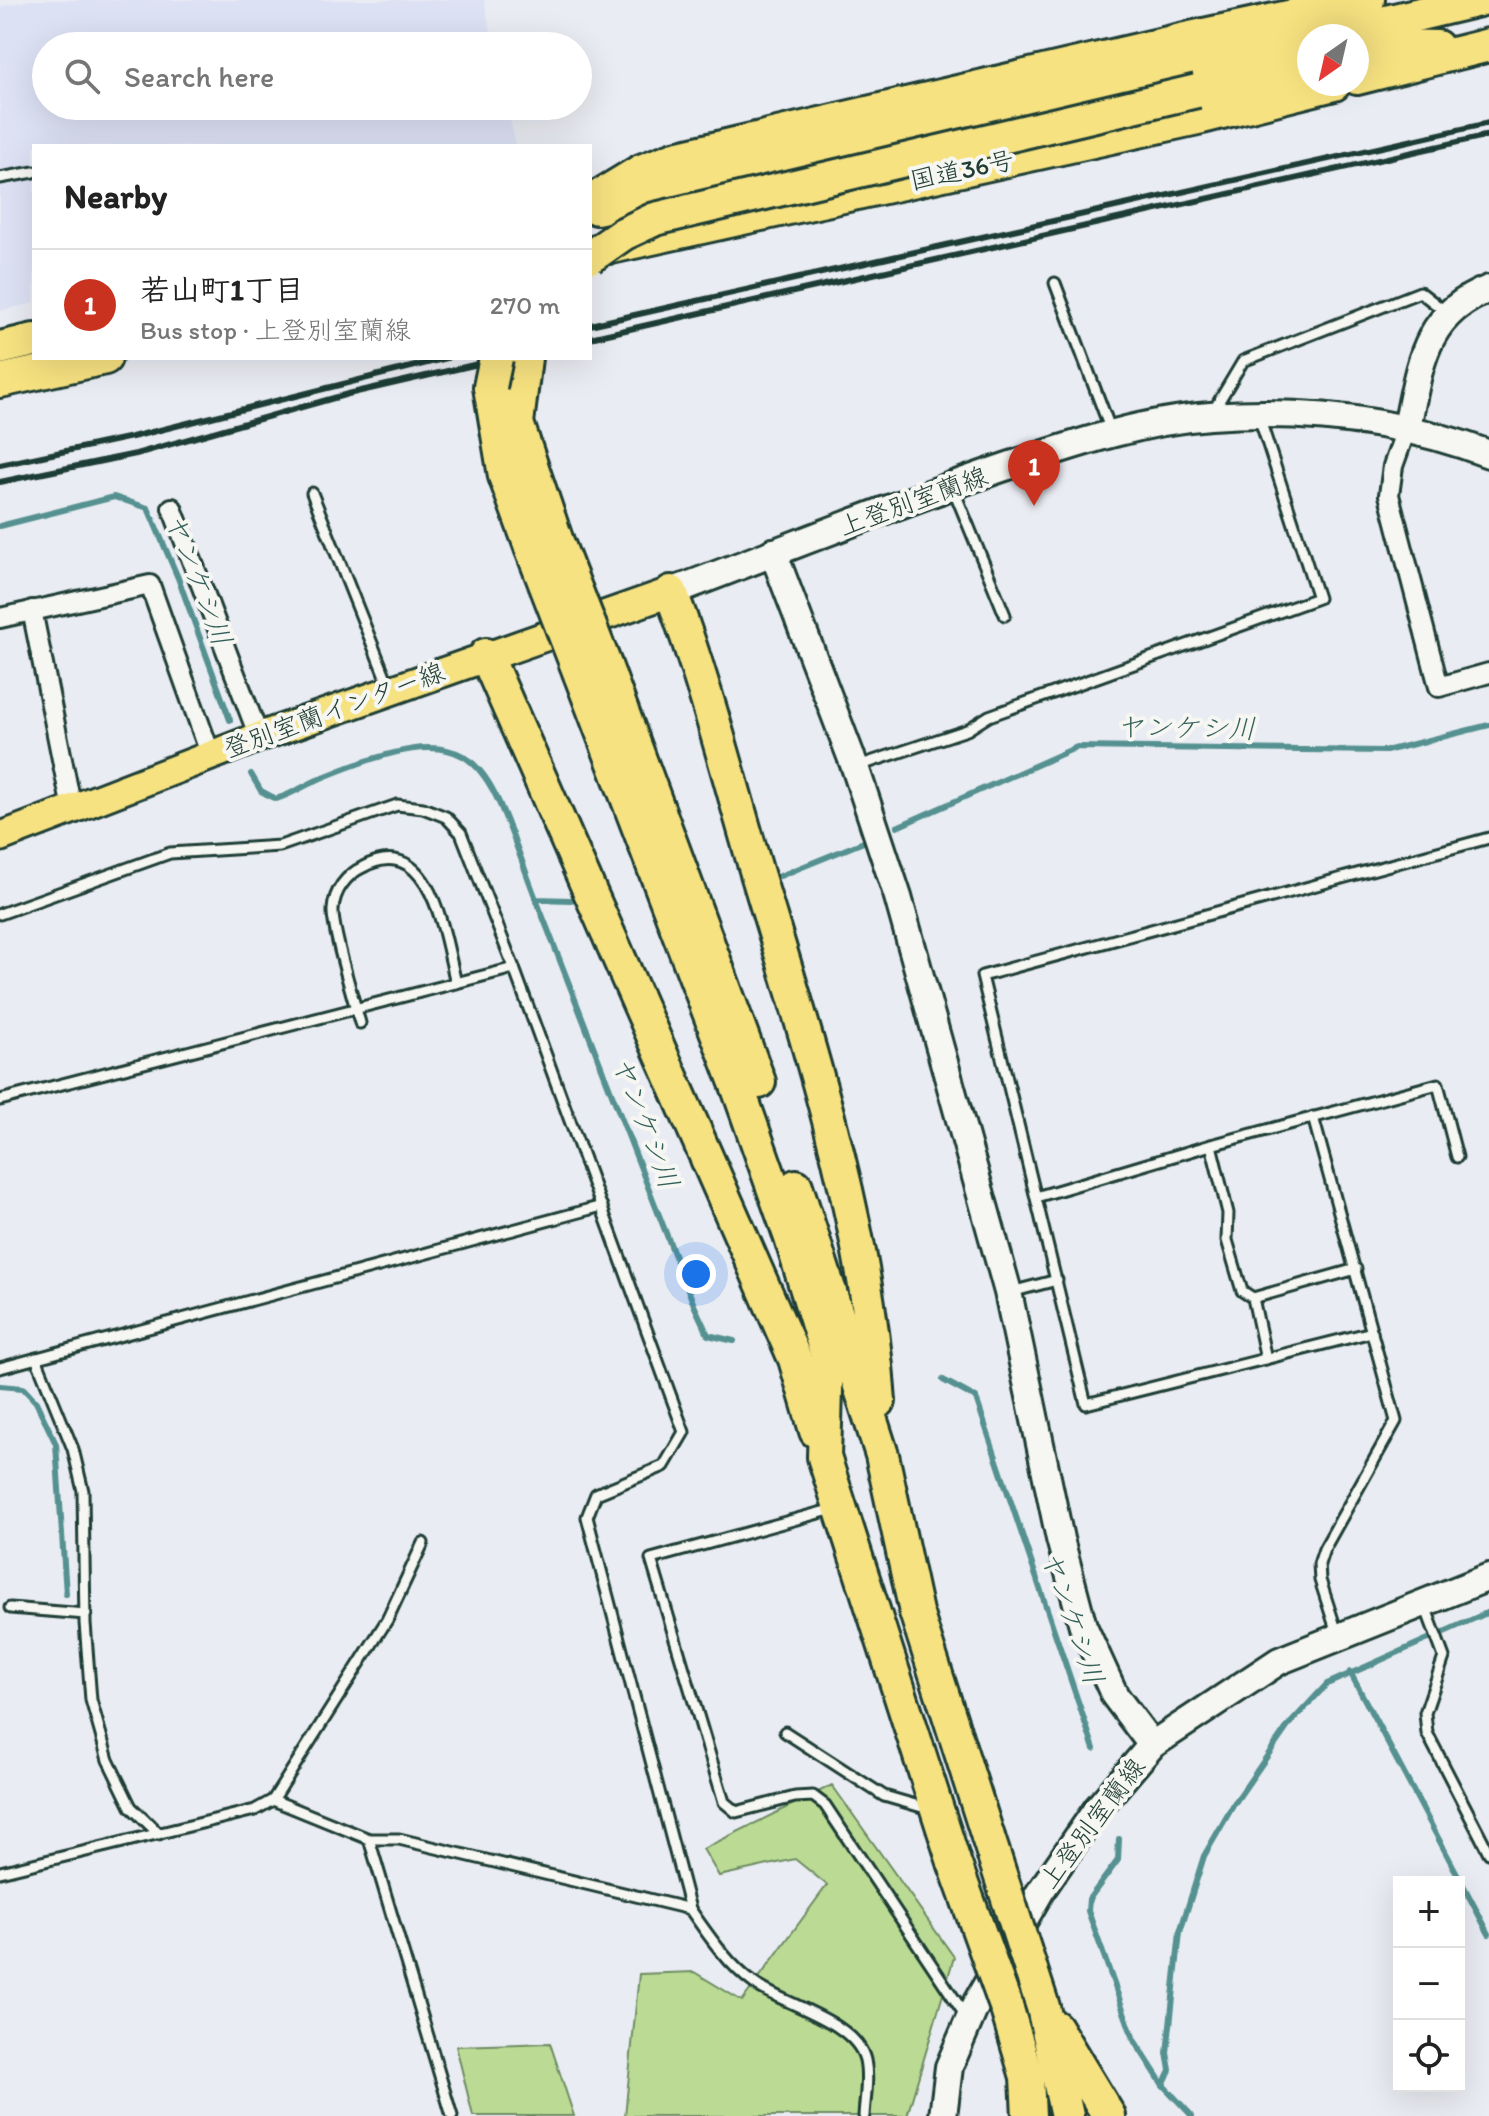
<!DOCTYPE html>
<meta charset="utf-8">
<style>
:root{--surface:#fff;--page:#f6f6f6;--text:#222;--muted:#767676;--line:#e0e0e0;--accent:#c8321e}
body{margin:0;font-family:Itim,"Klee One",sans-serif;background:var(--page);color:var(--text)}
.controls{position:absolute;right:24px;bottom:24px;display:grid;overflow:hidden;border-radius:0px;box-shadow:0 8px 32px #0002}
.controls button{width:72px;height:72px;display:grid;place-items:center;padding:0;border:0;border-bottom:2px solid var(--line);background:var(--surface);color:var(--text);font:40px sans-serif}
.compass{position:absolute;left:1297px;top:24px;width:72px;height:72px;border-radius:50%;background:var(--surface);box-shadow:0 8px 32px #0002;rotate:214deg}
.you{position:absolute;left:696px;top:1274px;width:28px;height:28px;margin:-20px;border:6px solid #fff;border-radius:50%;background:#1a73e8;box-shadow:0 0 0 12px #1a73e833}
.badge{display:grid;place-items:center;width:52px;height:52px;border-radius:50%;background:var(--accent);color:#fff;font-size:26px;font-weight:700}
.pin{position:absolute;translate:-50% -66px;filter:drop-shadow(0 2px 4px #0008)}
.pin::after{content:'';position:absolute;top:42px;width:28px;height:24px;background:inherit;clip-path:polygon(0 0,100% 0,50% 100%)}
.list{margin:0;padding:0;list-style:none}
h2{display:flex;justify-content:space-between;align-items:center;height:104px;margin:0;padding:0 32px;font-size:34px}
h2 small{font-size:26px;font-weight:400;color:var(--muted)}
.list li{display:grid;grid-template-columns:52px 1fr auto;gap:24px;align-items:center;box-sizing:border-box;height:112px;padding:0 32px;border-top:2px solid var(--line)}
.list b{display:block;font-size:30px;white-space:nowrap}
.list p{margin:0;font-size:26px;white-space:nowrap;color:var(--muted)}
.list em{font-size:26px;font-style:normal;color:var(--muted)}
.icon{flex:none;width:44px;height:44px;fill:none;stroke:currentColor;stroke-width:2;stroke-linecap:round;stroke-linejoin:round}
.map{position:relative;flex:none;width:1489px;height:2116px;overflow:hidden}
.search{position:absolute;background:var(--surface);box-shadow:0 8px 32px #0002;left:32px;top:32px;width:560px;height:88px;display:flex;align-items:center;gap:20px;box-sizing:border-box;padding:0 28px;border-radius:44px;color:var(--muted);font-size:30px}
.panel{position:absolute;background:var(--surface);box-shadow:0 8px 32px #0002;left:32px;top:144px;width:560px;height:216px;border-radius:0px}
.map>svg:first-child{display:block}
.built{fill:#dce1f4}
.green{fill:#bbdb94;stroke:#6d8c64;stroke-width:2}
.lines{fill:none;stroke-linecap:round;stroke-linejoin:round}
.stream{stroke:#549190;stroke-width:6}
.lane-casing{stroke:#1f3d34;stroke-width:15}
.street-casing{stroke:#1f3d34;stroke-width:24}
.secondary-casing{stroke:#1f3d34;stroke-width:32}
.primary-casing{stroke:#1f3d34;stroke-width:34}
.highway-casing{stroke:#1f3d34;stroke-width:38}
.lane{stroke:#f6f6f2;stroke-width:9}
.street{stroke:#f6f6f2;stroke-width:18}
.secondary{stroke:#f6f6f2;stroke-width:26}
.primary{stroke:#f7e281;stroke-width:28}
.highway{stroke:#f7e281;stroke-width:32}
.rail{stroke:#1f3d34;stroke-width:6}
.highway-bridge-casing{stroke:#1f3d34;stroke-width:38;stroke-linecap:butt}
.highway-bridge{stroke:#f7e281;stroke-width:32}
.labels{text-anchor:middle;stroke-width:8;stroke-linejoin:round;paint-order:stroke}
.street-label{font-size:26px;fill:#1f3d34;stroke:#f6f6f2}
.water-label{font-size:28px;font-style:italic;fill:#35605a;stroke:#f6f6f2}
</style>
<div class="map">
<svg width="1489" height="2116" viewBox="0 0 1489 2116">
<rect width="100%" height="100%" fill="#eaecf3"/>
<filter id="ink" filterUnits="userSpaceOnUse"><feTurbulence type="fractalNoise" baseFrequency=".0125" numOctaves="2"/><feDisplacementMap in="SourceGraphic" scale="16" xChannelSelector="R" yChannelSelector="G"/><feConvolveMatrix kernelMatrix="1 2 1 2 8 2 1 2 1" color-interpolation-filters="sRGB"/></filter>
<g filter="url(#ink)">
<!-- built -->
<path class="built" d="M30,0H484L494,46H46V106H507L516,146H34V303L0,311V7Z"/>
<!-- green -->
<g class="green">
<path d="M832,1785L954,1957L907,2116H625L639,1974L694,1972L742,2001L827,1885L795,1859L719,1876L703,1849Z"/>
<path d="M550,2043L574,2116H473L456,2046Z"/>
</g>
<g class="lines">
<!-- stream -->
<g class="stream">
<path d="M0,526L114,497L148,508L178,578L230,720"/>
<path d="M251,774L261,791L276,799C294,794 308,783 326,776C485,711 484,762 536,899L571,900"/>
<path d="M897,827L1077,747L1386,751L1489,725"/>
<path d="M780,876L866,841"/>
<path d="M536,899L694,1305L708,1335L734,1341"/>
<path d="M943,1380L976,1398L1094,1749"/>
<path d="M0,1386L23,1388L36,1402L56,1444L66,1594"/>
<path d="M1350,1672L1489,1934"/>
<path d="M1119,1839L1118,1860L1089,1899L1088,1911L1134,2040L1163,2085L1192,2116"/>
<path d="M1163,2085L1170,2070L1167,2053L1180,1932L1204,1856L1234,1804L1288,1726L1327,1684L1489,1612"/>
</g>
<!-- lane casing -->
<g class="lane-casing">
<g id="lane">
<path d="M0,178L34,172"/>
<path d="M1055,283L1111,431"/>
<path d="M1212,413L1243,361L1420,292L1447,313"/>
<path d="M953,488L1005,615"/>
<path d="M312,493L389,686"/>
<path d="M858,766L967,730L989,716L1318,598L1259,417"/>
<path d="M0,914L170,853L280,846L397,805L423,808L446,817L461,833L514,968L684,1432L664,1466L596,1494L587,1517L690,1909"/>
<path d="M360,1023C354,1001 332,930 333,910C334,891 346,875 363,867C433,830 445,941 456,983"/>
<path d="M0,1100L514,968"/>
<path d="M1313,1117L1396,1421L1324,1549L1319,1564L1320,1580L1338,1636"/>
<path d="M1211,1145L1228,1213L1227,1240L1242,1291L1253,1298L1266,1359"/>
<path d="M1036,1197L1211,1145L1438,1084L1457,1157"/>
<path d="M1011,1292L1057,1280"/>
<path d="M1253,1298L1356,1269"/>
<path d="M1372,1332L1086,1404L982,976L1489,838"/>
<path d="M36,1358L73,1449L83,1491L85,1623L91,1700L108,1760L131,1807L159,1834"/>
<path d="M0,1368L602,1206"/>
<path d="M837,1508L651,1559L724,1802L736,1812L795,1797L813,1796L825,1805L965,2015"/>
<path d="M1425,1606L1444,1657L1425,1713L1427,1733L1489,1853"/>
<path d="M10,1608L86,1614"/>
<path d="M785,1732L884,1796L929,1809"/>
<path d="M273,1800L369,1839H399L690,1909C708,1935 729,1966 755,1984C784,2005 856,2021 865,2060C869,2078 865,2098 864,2116"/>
<path d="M369,1839L452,2116"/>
<path d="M0,1872L255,1810L273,1800L387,1620L423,1543"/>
</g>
</g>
<!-- street casing -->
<g class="street-casing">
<g id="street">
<path d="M1407,427L1393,466L1389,495L1439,687L1489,673"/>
<path d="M172,508L259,737"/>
<path d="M32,610L72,809"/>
<path d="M0,618L150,585L211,756"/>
</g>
</g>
<!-- secondary casing -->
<g class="secondary-casing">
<g id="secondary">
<path d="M1407,427C1420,366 1423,314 1489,289"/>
<path d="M773,552L855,767L898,897L1008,1292L1060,1539L1083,1626L1115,1696L1152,1745"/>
<path d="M671,592C783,550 893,505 1005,467C1072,445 1140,421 1210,416C1305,409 1400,420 1489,454"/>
<path d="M943,2116L949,2067L977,2002L1040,1892L1097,1809L1152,1745L1279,1661L1489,1577"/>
</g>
</g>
<!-- primary casing -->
<g class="primary-casing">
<path id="primary" d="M0,837L259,737L671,592"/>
</g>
<!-- highway casing -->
<g class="highway-casing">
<g id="highway">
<path d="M1327,36L1479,0"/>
<path d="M1357,54L1392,46L1437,47"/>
<path d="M1357,78L1489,45"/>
<path d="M1197,91L1309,65"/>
<path d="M590,202L641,171L675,158L1185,39L1368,0"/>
<path d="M597,208L1309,40"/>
<path d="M611,247L1202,117L1334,84"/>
<path d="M0,348L34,340"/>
<path d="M525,358L517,423L556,539"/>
<path d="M0,381L105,358"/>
<path d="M490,387L505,476L531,547"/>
<path d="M671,592C705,682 729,778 756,870C807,1040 867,1224 879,1401"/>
<path d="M486,655L795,1359L816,1431"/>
<path d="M605,665L759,1082"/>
<path d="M580,674L738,1088L791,1238L827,1355L824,1457L954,1862"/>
<path d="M796,1186L882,1455L916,1612L988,1837"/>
<path d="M1031,1970L1043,2007L1067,2116"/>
<path d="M1007,2009L1027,2077L1029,2116"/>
<path d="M1055,2027L1109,2116"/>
</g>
</g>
<!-- lane -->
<use href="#lane" class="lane"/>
<!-- street -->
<use href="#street" class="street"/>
<!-- secondary -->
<use href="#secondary" class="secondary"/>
<!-- primary -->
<use href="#primary" class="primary"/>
<!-- highway -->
<use href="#highway" class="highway"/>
<!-- rail -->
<g class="rail">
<path d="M590,325L1489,123"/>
<path d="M590,338L1489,135"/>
<path d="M0,465L132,437L447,358"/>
<path d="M0,482L136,454L348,394L504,358"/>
</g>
<!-- highway-bridge casing -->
<g class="highway-bridge-casing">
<g id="highway-bridge">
<path d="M590,257L623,234L655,219L1197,91"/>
<path d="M490,387L496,358"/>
<path d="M556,539L605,665"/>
<path d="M531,547L580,674"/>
<path d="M988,1837L1031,1970"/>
<path d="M954,1862L1007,2009"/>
</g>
</g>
<!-- highway-bridge -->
<use href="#highway-bridge" class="highway-bridge"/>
</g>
</g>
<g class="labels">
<!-- street labels -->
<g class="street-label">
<text transform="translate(962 170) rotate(-12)" y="9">国道36号</text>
<text transform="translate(913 501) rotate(-20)" y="9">上登別室蘭線</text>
<text transform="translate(334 710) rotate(-20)" y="9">登別室蘭インター線</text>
<text transform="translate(1092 1823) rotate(-53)" y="9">上登別室蘭線</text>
</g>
<!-- water labels -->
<g class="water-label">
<text transform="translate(199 579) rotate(69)" y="10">ヤンケシ川</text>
<text transform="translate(1186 727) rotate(1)" y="10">ヤンケシ川</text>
<text transform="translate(646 1122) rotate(69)" y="10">ヤンケシ川</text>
<text transform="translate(1073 1617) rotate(71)" y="10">ヤンケシ川</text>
</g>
</g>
</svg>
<div class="controls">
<button>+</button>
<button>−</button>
<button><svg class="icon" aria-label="locate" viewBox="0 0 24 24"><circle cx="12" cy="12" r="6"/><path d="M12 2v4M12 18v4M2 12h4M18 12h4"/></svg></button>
</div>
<svg class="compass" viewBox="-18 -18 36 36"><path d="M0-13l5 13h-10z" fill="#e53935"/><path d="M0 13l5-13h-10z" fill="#767676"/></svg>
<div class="you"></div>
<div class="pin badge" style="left:1034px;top:506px">1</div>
<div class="search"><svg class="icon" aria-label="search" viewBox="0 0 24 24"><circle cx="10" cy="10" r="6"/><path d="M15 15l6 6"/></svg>Search here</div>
<section class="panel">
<h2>Nearby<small></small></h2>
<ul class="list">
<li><span class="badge">1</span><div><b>若山町1丁目</b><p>Bus stop · 上登別室蘭線</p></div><em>270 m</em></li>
</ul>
</section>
</div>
